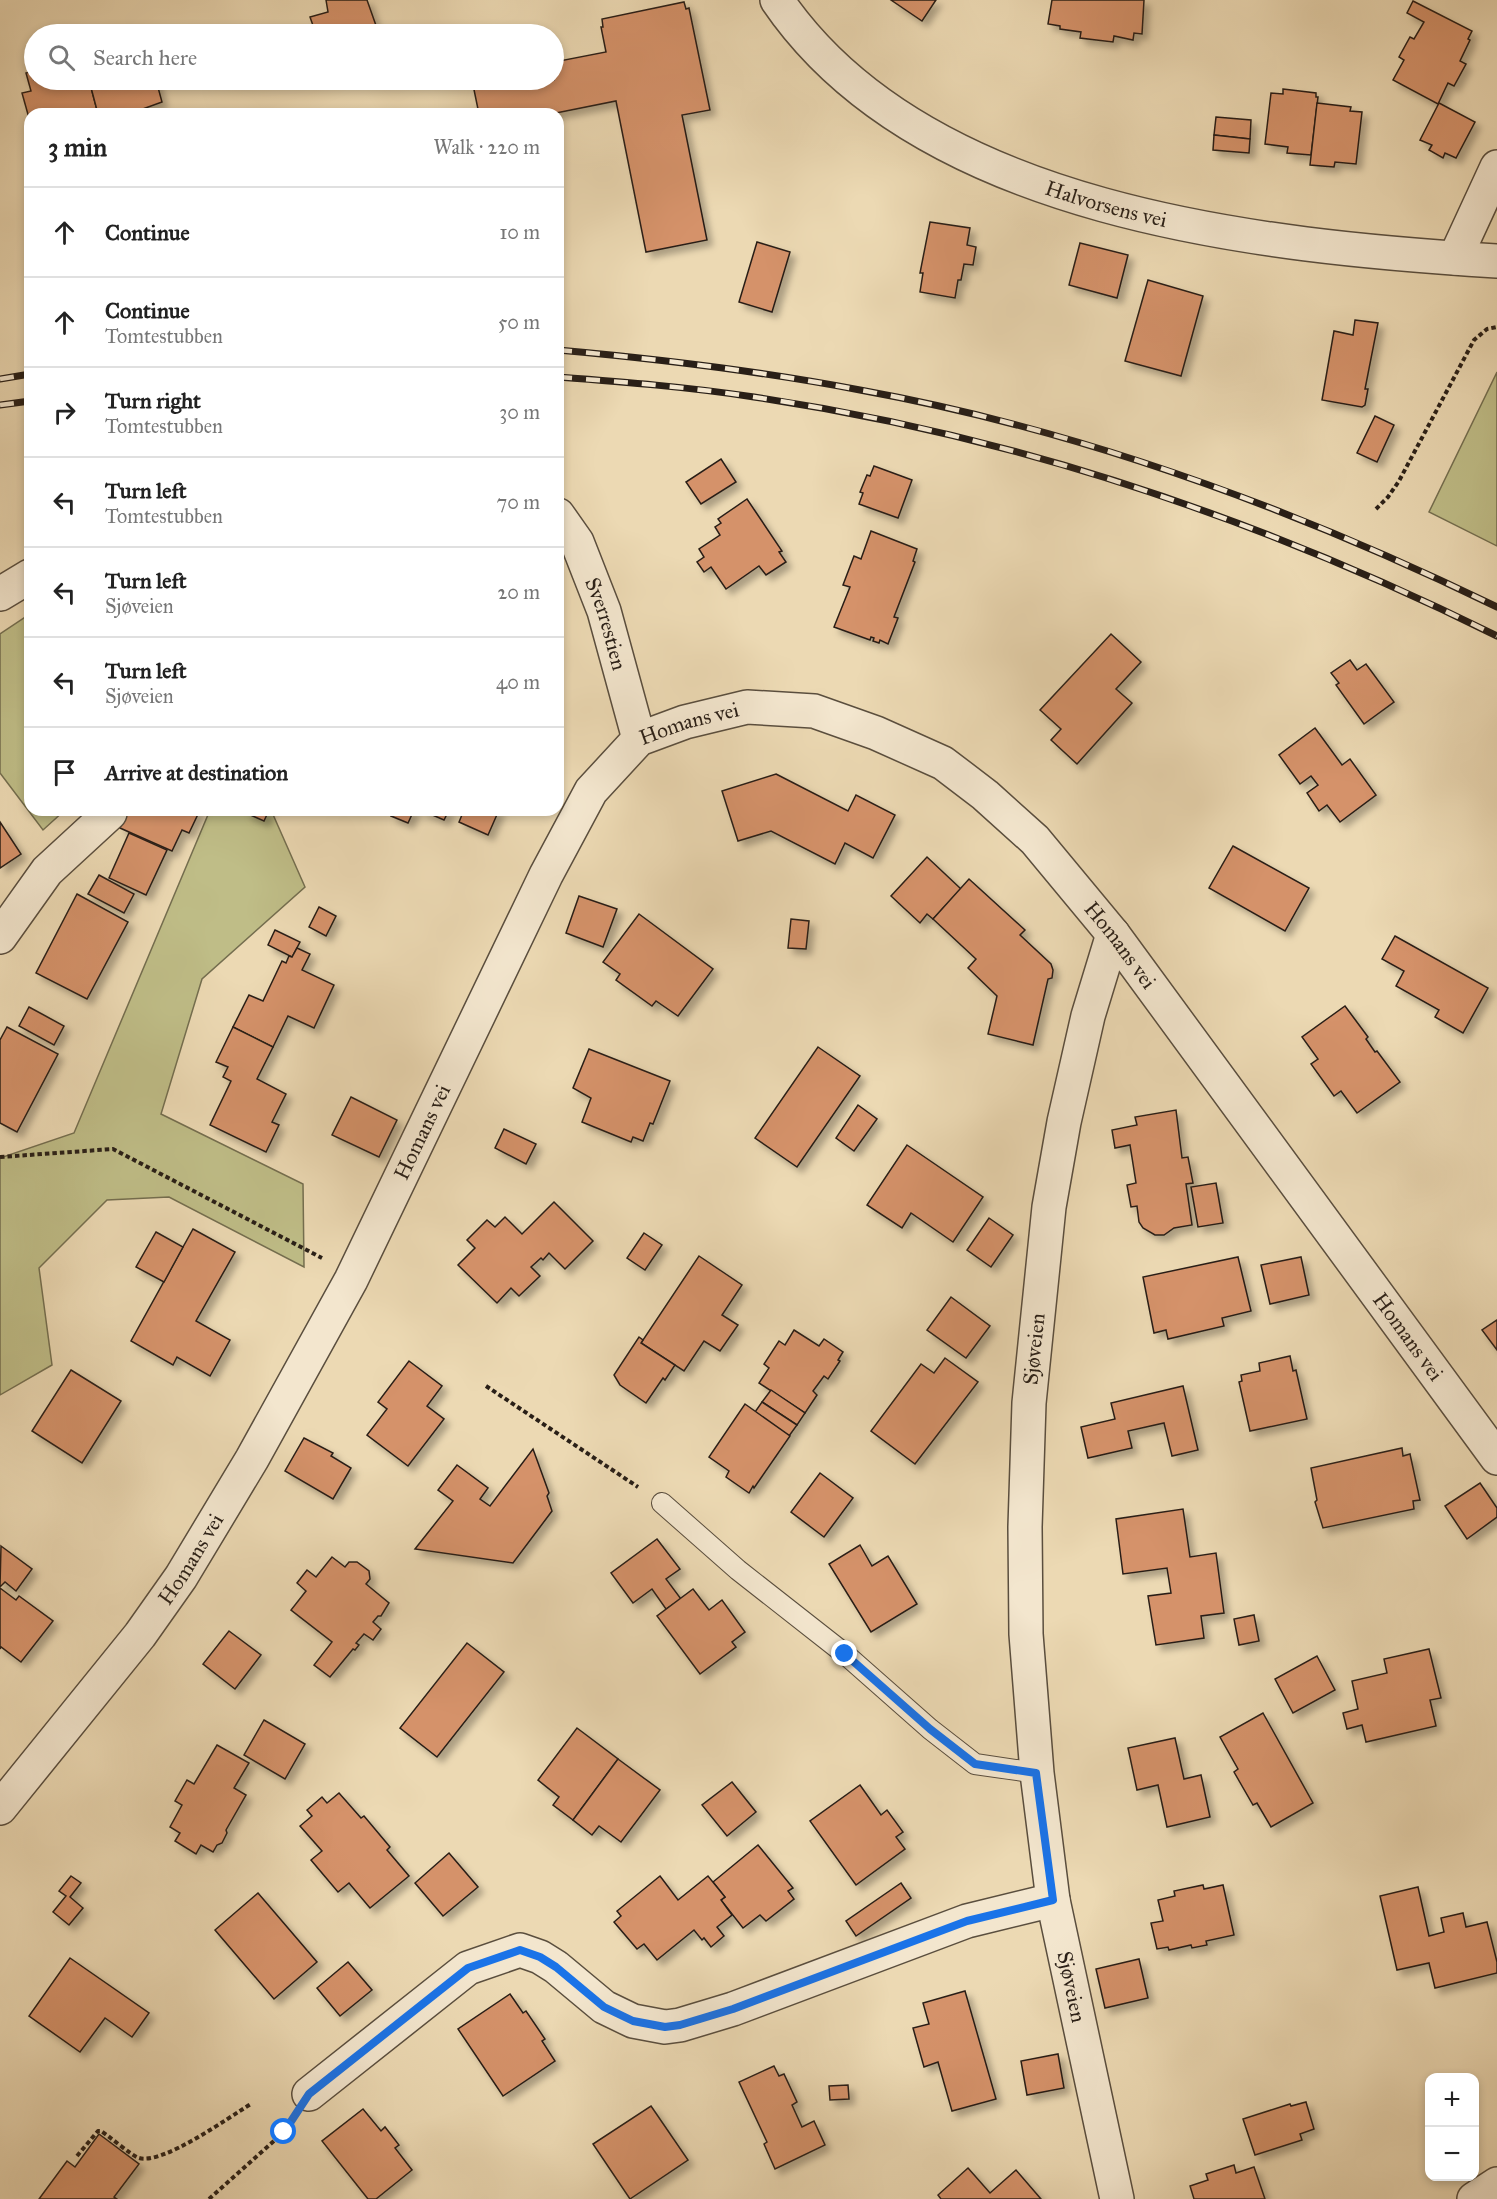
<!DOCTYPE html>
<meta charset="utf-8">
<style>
:root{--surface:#fff;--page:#f2f2f2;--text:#222;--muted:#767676;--line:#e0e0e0}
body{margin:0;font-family:"IM FELL Great Primer",serif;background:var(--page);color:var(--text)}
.controls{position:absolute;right:18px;bottom:18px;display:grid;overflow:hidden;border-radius:12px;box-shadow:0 3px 9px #0003}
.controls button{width:54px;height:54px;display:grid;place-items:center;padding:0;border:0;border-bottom:2px solid var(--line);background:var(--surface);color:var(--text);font:30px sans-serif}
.stop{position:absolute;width:18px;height:18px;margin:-14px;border:4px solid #1a73e8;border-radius:50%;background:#fff}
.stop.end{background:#1a73e8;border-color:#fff;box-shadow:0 2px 6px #0008}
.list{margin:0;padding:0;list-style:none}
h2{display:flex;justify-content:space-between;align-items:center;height:78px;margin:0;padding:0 24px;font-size:26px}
h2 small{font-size:20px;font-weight:400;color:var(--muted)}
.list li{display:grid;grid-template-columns:39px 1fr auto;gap:18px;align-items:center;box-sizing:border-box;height:90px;padding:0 24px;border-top:2px solid var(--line)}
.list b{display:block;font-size:22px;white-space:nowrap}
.list p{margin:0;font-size:20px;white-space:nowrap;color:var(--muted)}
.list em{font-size:20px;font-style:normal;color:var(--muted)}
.icon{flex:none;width:33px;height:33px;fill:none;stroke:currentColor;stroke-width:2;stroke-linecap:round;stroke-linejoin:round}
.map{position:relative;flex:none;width:1497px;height:2199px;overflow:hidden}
.search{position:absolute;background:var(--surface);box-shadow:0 3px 9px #0003;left:24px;top:24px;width:540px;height:66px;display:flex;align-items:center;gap:15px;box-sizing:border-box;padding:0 21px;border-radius:33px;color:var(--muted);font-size:22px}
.panel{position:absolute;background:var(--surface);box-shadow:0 3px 9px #0003;left:24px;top:108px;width:540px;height:708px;border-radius:18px}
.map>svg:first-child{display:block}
.green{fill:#bfbd87;stroke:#746e4f;stroke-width:1.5}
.building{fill:#d5926b;stroke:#291f17;stroke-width:1.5;filter:url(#shadow)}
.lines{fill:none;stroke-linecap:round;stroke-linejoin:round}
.lane-casing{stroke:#5a4e3e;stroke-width:22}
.street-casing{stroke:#5a4e3e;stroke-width:36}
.path{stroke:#291f17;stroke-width:4;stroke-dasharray:4.5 3;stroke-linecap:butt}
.lane{stroke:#f3e6ce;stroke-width:20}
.street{stroke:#f3e6ce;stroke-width:33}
.rail-casing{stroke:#291f17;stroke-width:7}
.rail{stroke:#f3e6ce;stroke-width:4.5;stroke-dasharray:14;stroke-linecap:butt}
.route{stroke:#1a73e8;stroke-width:8}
.labels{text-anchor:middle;stroke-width:6;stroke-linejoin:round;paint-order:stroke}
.street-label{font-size:21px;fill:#291f17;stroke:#f3e6ce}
</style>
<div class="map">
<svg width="1497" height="2199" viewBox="0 0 1497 2199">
<defs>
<filter id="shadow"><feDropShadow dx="5.5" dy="5.5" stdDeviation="3" flood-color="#0004"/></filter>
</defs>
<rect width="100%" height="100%" fill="#ecd9b3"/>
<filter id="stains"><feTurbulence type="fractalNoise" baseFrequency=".00333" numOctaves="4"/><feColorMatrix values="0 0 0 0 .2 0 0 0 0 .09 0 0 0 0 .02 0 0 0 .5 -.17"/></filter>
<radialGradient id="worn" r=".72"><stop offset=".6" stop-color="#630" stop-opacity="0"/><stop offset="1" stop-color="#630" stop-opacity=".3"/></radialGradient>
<!-- green -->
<g class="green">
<path d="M1497,372V546L1429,512Z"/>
<path d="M30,614V810H65L43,830L0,773V634Z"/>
<path d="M210,810H271L305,887L202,979L161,1114L303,1184L304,1267L169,1197L107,1200L39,1268L52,1365L0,1395V1158L74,1133Z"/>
</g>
<!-- building -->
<g class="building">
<path d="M326,0H367L379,34H316L310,17L328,12Z"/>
<path d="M891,0H936L922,21Z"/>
<path d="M1052,0H1144L1142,34L1134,33L1133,40L1114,36L1113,42L1080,38L1081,32L1060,29V26L1048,24Z"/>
<path d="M1413,1L1472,31L1468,39L1470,40L1460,61L1466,64L1454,86L1448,83L1438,104L1393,80L1404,60L1399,57L1410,37L1414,39L1424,22L1407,13Z"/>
<path d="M684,2L686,9L689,8L710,110L682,115L707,240L646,252L616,101L551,114H479L472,80H554V62L606,52L601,27H603L602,19Z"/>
<path d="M34,71V80H78L79,82L89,80L98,114H30L29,118L22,93L31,91L26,73Z"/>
<path d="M89,80H156L162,102L129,114H98Z"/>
<path d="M1283,89L1316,93V97H1318L1311,155L1287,153L1288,147L1265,144L1271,93L1283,94Z"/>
<path d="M1317,103L1351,107L1350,111L1362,112L1356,164L1335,162L1334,167L1310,165Z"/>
<path d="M1439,103L1475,122L1456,158L1445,153L1443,158L1429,150L1432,145L1420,140Z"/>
<path d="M1216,117L1251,120L1250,139L1214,135Z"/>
<path d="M1214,135L1250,139L1249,153L1213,150Z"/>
<path d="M930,222L970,228L967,245L976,247L973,265L964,264L961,280H958L955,298L920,292L923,273H920Z"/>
<path d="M757,242L790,252L772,312L739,302Z"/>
<path d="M1080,243L1128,255L1117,298L1069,285Z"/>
<path d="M1148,280L1203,296L1181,376L1125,361Z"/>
<path d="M1355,320L1378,323L1365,389H1368L1365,405L1362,407L1322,400L1334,331L1353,335Z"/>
<path d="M1375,416L1394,425L1377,462L1357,453Z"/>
<path d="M721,459L736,482L701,504L686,482Z"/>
<path d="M874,466L912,480L898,518L859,504L863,493L860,492L867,475L870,476Z"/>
<path d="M747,499L782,551L779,552L786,562L766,575L759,566L726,589L711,567L704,572L697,562L704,557L699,549L720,535L715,527L721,523L718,519Z"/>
<path d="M871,531L917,549L913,561L915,562L894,617L898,618L888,644L880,640L879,643L873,641L874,638L871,637L870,640L834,627L850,587L843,585L854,556L861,559Z"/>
<path d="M1111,634L1141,662L1116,689L1132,703L1077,764L1051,740L1061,729L1040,710Z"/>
<path d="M1350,660L1357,670L1366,664L1394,702L1364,724L1336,685L1339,683L1331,673Z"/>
<path d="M1315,728L1342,765L1350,759L1376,795L1340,822L1327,805L1319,811L1307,793L1318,785L1311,776L1300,784L1279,755Z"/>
<path d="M776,774L848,811L856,795L895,815L873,858L845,843L835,864L771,831L738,841L722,791Z"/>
<path d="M128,810H200L189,833L182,830L172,851L120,828Z"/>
<path d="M247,810H269L264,821L246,813Z"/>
<path d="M394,810H414L408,823L391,816Z"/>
<path d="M421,810H449L444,820Z"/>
<path d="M464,810H499L488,835L459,822Z"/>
<path d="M0,822L21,854L0,868Z"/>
<path d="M129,833L167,850L146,895L109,878Z"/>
<path d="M1233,846L1309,888L1285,931L1209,888Z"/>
<path d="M927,857L961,889L933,919L927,914L920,923L891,896Z"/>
<path d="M99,875L134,894L124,913L88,894Z"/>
<path d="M969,879L1025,930L1020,935L1051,964L1053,970L1052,978L1048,979L1033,1045L988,1034L997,996L968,968L976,959L933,919Z"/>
<path d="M77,894L128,922L87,999L36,973Z"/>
<path d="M579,896L617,909L603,947L566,933Z"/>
<path d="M319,907L336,916L326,936L309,927Z"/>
<path d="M639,914L713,969L678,1016L656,1001L652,1006L616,980L620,974L603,962Z"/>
<path d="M791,919L809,921L806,949L788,948Z"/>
<path d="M275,930L300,942L292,957L268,945Z"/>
<path d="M1395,936L1488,988L1463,1033L1435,1017L1439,1010L1396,986L1404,971L1382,959Z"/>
<path d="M297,948L310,954L302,970L334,985L314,1028L288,1016L273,1047L233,1027L249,995L263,1001L282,961L286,963L289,956L292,957Z"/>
<path d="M1345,1006L1368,1037L1366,1039L1375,1052L1377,1051L1400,1082L1357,1113L1341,1091L1334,1096L1311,1064L1318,1059L1302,1037Z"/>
<path d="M29,1007L64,1026L54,1045L19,1026Z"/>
<path d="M7,1027L58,1054L17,1132L0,1123V1040Z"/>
<path d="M233,1027L273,1047L257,1079L286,1094L272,1122L279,1125L266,1152L210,1125L231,1081L223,1077L228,1067L216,1062Z"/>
<path d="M818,1047L860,1076L797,1167L755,1138Z"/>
<path d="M589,1049L670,1081L653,1124L650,1123L643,1141L633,1137L631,1142L582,1122L591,1098L573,1088Z"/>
<path d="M351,1097L397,1120L379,1157L332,1135Z"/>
<path d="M858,1105L877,1119L854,1151L836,1138Z"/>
<path d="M1176,1110L1182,1158L1188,1157L1193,1183L1186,1184L1192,1225L1174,1228L1164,1235H1155L1143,1228L1139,1222L1137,1206L1131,1207L1127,1185L1136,1183L1130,1145L1115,1148L1112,1130L1137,1125L1135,1117Z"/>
<path d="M504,1129L536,1144L526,1164L495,1148Z"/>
<path d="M907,1145L983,1197L953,1242L911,1213L902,1228L867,1205Z"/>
<path d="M1216,1183L1223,1223L1198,1227L1191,1187Z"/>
<path d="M554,1202L593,1241L565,1269L549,1253L543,1260L541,1258L531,1267L540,1276L519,1296L511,1288L497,1303L458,1265L475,1248L467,1240L487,1220L495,1227L505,1217L522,1234Z"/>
<path d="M989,1218L1013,1235L991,1267L967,1250Z"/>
<path d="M193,1229L235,1252L196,1321L230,1340L210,1376L177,1357L173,1365L131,1341Z"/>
<path d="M156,1232L183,1247L164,1282L136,1267Z"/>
<path d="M644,1233L662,1245L645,1270L627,1258Z"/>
<path d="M699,1256L742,1285L722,1315L738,1325L720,1351L704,1341L684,1371L641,1343Z"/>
<path d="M1238,1257L1251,1311L1222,1318L1224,1326L1168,1339L1166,1330L1154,1333L1143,1277Z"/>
<path d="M1301,1257L1309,1295L1270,1304L1261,1265Z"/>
<path d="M951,1297L990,1326L966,1358L927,1330Z"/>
<path d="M1497,1320V1350L1482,1330Z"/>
<path d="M794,1330L819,1346L824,1339L843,1352L838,1360L840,1361L828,1379L824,1376L813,1391L817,1395L805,1413L759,1383L769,1368L764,1364L779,1341L785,1345Z"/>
<path d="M639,1337L643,1340L641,1343L675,1365L665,1380L663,1378L646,1403L620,1385L614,1375Z"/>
<path d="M1290,1356L1293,1371L1296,1370L1307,1419L1250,1431L1239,1382L1242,1381L1241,1375L1260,1371L1259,1363Z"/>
<path d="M945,1358L978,1382L915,1464L871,1431L921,1364L934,1373Z"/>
<path d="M409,1361L442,1386L427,1406L444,1419L408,1466L367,1435L387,1409L378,1402Z"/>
<path d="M71,1370L121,1401L82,1463L32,1431Z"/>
<path d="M1183,1386L1198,1450L1172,1456L1164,1423L1128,1431L1132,1448L1088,1458L1081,1427L1115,1419L1111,1403Z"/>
<path d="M771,1390L805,1413L797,1425L762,1402Z"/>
<path d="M762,1402L797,1425L789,1436L755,1412Z"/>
<path d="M745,1404L790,1436L754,1488L753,1486L749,1493L726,1477L729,1471L709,1457Z"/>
<path d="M304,1438L333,1453L331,1456L351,1468L333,1499L285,1471Z"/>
<path d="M1402,1448L1403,1456L1410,1454L1420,1500L1413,1501L1414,1509L1323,1528L1315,1502L1317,1500L1311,1468Z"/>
<path d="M533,1449L549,1493L547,1496L552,1511L513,1563L415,1549L453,1501L438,1490L457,1465L488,1488L480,1499L490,1506Z"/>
<path d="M820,1473L853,1498L824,1537L791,1512Z"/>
<path d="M1480,1483L1497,1508V1517L1467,1539L1445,1506Z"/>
<path d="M1183,1509L1190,1557L1216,1553L1224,1613L1201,1616L1204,1638L1156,1645L1148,1596L1171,1593L1167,1568L1123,1574L1116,1519Z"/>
<path d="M657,1539L680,1569L666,1579L681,1599L666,1609L652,1589L633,1603L611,1573Z"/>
<path d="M860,1545L872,1566L888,1556L917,1604L871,1632L829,1564Z"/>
<path d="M1,1546L32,1569L16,1591L5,1582L0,1587Z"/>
<path d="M332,1557L345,1567L349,1562H357L369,1571L370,1579L366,1584L389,1603L381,1616H378L373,1622L381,1629L373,1640L364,1634L356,1643L359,1645L355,1650L353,1649L330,1677L314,1665L332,1642L291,1610L306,1591L297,1583L307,1570L316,1577Z"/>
<path d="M0,1588L16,1600L19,1596L53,1621L21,1662L1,1647L0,1649Z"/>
<path d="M693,1589L709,1610L722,1600L745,1632L732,1642L736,1647L700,1674L657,1616Z"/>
<path d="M1254,1615L1259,1641L1239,1645L1234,1619Z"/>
<path d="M229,1631L261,1655L235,1689L203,1664Z"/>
<path d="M467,1643L504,1672L437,1757L400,1728Z"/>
<path d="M1429,1649L1441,1698L1430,1700L1436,1726L1366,1742L1362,1725L1347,1729L1343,1713L1358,1709L1352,1681L1387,1673L1384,1659Z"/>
<path d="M1317,1656L1335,1690L1293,1713L1275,1679Z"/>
<path d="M1263,1713L1313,1803L1271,1827L1257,1803L1253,1805L1234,1772L1238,1769L1220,1737Z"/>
<path d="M264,1720L305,1744L285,1779L244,1755Z"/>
<path d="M577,1728L618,1759L573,1820L553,1805L559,1797L538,1780Z"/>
<path d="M1175,1738L1184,1779L1201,1775L1210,1817L1167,1827L1158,1785L1137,1790L1128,1748Z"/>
<path d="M217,1745L249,1763L234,1788L246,1795L226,1830L227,1833L222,1843L217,1845L213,1852L201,1845L196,1854L175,1841L180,1833L170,1827L182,1805L175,1801L187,1780L194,1784Z"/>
<path d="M618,1759L660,1790L621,1842L599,1826L592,1835L573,1820Z"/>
<path d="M732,1782L756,1812L727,1836L702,1805Z"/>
<path d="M860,1785L881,1815L887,1810L903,1832L896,1837L905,1849L856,1885L810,1821Z"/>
<path d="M339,1793L361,1818L364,1816L390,1847L387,1850L409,1876L370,1908L349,1883L338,1892L311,1860L322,1851L300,1826L312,1816L307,1810L322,1797L327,1803Z"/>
<path d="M758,1845L793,1888L788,1891L794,1899L766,1921L760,1915L743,1928L721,1900L725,1897L713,1882Z"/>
<path d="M449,1853L478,1887L443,1916L415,1883Z"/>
<path d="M71,1876L81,1883L70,1897L83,1908L69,1925L53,1912L66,1896L59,1891Z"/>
<path d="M660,1876L678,1900L708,1876L725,1897L721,1900L732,1915L717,1927L724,1936L711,1947L704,1938L702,1940L694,1930L657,1960L644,1944L637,1949L614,1922L621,1916L617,1911Z"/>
<path d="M901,1883L911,1898L856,1936L846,1921Z"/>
<path d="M1203,1885L1204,1889L1223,1885L1234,1935L1206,1941L1207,1945L1192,1948L1191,1945L1169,1950L1168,1947L1157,1949L1151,1923L1163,1921L1158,1900L1175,1896L1174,1891Z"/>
<path d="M1418,1887L1429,1936L1444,1932L1441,1918L1463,1913L1466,1927L1487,1922L1497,1962V1973L1435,1988L1429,1963L1397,1970L1380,1896Z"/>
<path d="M258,1893L317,1962L274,1999L215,1930Z"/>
<path d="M70,1958L149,2013L132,2037L105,2018L80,2052L29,2016Z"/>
<path d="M1139,1959L1148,1998L1105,2008L1096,1969Z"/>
<path d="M348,1962L372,1990L340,2016L317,1988Z"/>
<path d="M965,1991L996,2099L952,2111L938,2062L924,2067L913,2028L929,2024L923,2003Z"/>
<path d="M510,1994L523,2013L526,2011L545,2039L542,2041L555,2061L503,2096L458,2029Z"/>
<path d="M1058,2054L1064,2088L1027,2095L1021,2061Z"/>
<path d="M774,2066L779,2076L784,2074L797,2102L792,2105L802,2127L814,2121L825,2145L775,2169L764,2144L767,2142L739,2082Z"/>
<path d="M848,2085L849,2099L830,2100L829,2086Z"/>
<path d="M1306,2102L1314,2129L1300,2134L1302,2140L1255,2155L1243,2119L1290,2104L1291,2106Z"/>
<path d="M651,2106L688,2160L630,2199L593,2144Z"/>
<path d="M363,2109L381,2131L385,2127L399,2145L395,2148L412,2170L376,2199H368L322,2141Z"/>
<path d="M99,2134L139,2164L114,2197L117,2199H39L67,2161L75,2167Z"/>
<path d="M1234,2165L1236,2173L1254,2167L1265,2199H1194L1190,2186L1208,2180L1206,2174Z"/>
<path d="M968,2168L990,2193L1016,2170L1041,2199H941L938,2195Z"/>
</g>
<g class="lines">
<!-- lane casing -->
<g class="lane-casing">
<path id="lane" d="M662,1503L738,1570L845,1654L930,1729L975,1764L1037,1773"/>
</g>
<!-- street casing -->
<g class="street-casing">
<g id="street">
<path id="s1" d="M777,0C922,213 1261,246 1497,261"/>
<path d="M1455,258L1497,167"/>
<path id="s2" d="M558,515L577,542L604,611L639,739"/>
<path d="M0,594L30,576"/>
<path id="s3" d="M1113,934L1088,1016L1064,1122L1049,1207L1029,1403L1025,1527L1026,1634L1037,1773L1053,1900L1117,2199"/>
<path d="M0,937L47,871L110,813"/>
<path id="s4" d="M0,1808L140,1635L181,1577L252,1459L351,1280L546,875L591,791L639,739L685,722L747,707L814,711L876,733L943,763L985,795L1035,840L1113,934L1497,1458"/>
<path d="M309,2094L468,1968L520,1950L540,1957L556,1967L604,2007L633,2021L665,2027L680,2025L733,2009L967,1921L1053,1900"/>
<path d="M1474,2199L1497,2184"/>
</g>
</g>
<!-- path -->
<g class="path">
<path d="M1376,509L1388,497L1399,481L1474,340L1487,329L1497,327"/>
<path d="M0,1157L113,1149L322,1258"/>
<path d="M486,1386L638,1487"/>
<path d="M77,2156L98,2131H101C109,2136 132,2156 139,2158C163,2165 229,2117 251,2104"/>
<path d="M209,2199L284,2132L289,2124"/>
</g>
<!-- lane -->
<use href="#lane" class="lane"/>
<!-- street -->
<use href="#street" class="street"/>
<!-- rail casing -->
<g class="rail-casing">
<g id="rail">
<path d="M558,350C660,359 760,371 860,390C1082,430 1295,509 1497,607"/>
<path d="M558,377C624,382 689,387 754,397C1013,435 1263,520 1497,636"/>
<path d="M0,379L30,374"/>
<path d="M0,405L30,401"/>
</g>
</g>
<!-- rail -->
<use href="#rail" class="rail"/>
</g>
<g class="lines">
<!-- route -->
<path class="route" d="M284,2132L309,2094L468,1968L520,1950L540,1957L556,1967L604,2007L633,2021L665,2027L680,2025L733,2009L967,1921L1053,1900L1036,1773L975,1764L930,1729L845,1654"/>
</g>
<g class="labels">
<!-- street labels -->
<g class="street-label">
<text dy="7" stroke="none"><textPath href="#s1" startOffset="396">Halvorsens vei</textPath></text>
<text dy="7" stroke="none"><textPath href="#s2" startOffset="120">Sverrestien</textPath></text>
<text dy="7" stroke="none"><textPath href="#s4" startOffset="1304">Homans vei</textPath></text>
<text dy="7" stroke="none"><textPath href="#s4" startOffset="1826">Homans vei</textPath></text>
<text dy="7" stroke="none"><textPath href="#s4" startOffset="800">Homans vei</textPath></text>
<text dy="7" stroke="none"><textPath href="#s4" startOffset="2312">Homans vei</textPath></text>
<text transform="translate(1034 1349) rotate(-84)" y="7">Sjøveien</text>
<text dy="7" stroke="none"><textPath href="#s4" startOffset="314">Homans vei</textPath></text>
<text dy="7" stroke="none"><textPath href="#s3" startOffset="1065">Sjøveien</textPath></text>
</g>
</g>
<rect width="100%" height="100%" filter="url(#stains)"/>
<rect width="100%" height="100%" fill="url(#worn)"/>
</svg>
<div class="controls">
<button>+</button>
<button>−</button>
</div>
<div class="stop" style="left:284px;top:2132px"></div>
<div class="stop end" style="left:845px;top:1654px"></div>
<div class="search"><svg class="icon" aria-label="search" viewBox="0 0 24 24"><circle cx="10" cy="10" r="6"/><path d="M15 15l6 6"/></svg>Search here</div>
<section class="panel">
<h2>3 min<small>Walk · 220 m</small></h2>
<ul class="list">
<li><svg class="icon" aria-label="ahead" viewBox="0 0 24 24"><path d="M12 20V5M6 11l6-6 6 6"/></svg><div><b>Continue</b></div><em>10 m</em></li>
<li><svg class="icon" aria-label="ahead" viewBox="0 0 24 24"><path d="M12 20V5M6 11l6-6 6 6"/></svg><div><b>Continue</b><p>Tomtestubben</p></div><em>50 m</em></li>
<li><svg class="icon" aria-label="right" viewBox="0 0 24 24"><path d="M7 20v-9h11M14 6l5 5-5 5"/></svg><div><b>Turn right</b><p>Tomtestubben</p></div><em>30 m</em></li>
<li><svg class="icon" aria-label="left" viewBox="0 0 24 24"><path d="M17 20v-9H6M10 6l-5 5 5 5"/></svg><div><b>Turn left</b><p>Tomtestubben</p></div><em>70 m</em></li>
<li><svg class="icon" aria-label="left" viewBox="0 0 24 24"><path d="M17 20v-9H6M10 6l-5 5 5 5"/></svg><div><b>Turn left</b><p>Sjøveien</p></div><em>20 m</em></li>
<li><svg class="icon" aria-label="left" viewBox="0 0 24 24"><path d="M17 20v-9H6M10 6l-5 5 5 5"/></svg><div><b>Turn left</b><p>Sjøveien</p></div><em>40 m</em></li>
<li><svg class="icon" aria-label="arrive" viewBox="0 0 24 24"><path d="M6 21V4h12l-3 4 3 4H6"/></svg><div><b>Arrive at destination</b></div></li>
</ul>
</section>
</div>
